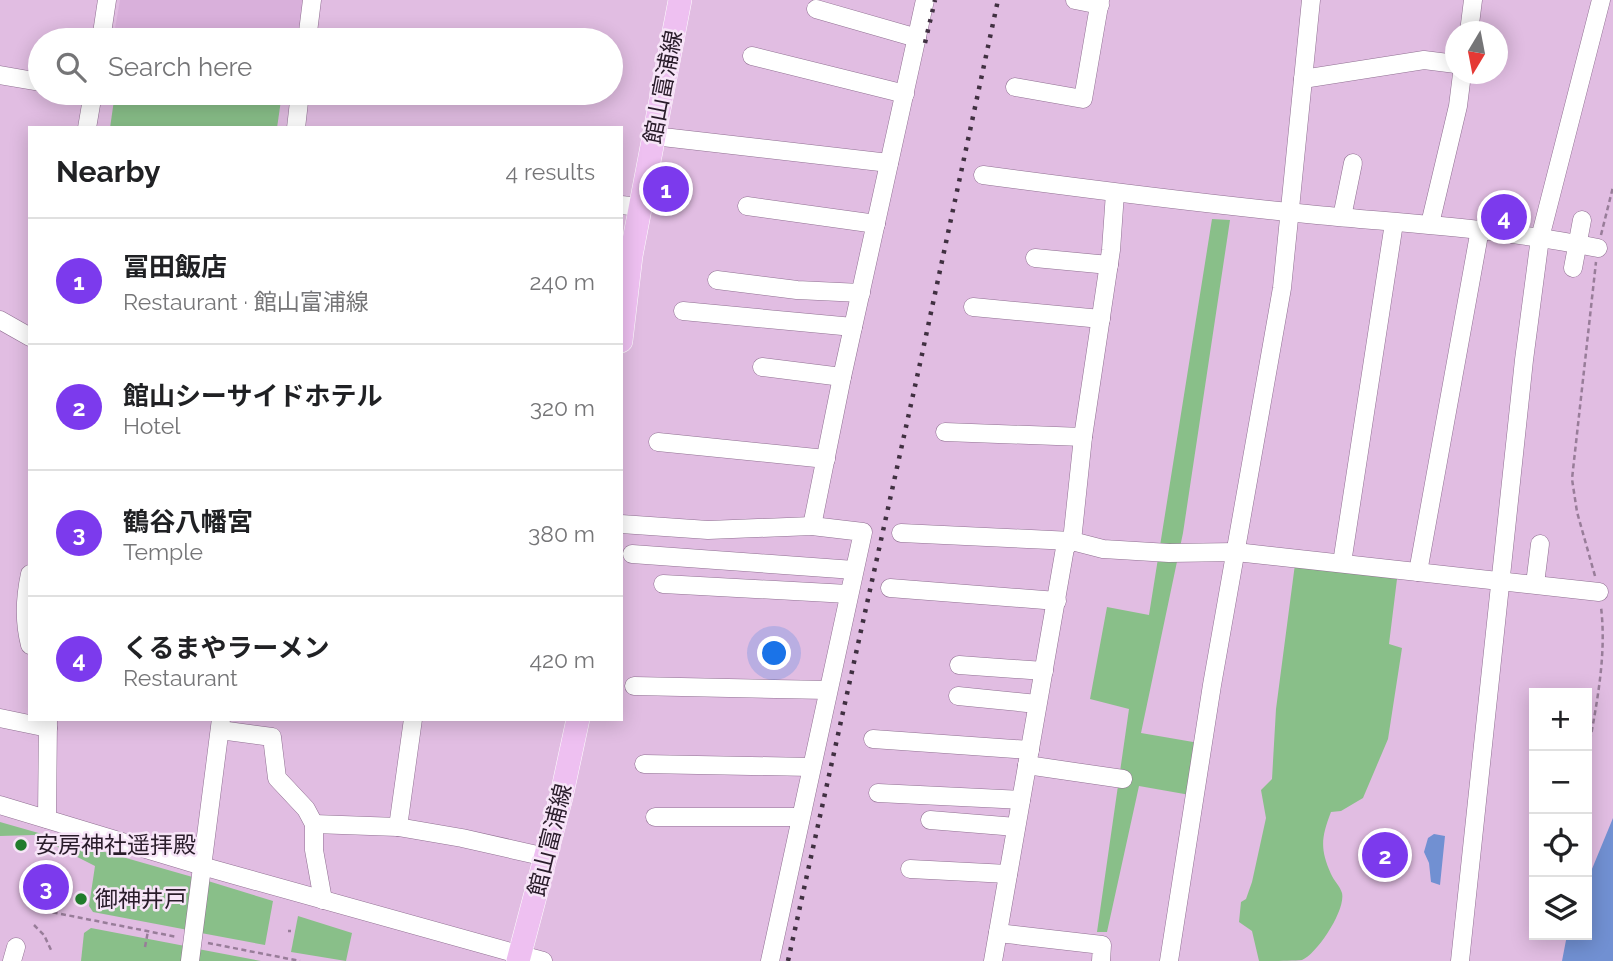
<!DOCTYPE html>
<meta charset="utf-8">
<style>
:root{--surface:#fff;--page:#f2f2f2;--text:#202124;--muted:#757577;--line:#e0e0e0;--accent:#7c3aed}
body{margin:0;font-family:Raleway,"Noto Sans JP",sans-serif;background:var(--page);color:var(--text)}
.controls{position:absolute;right:21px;bottom:21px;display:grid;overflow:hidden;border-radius:0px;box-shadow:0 4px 18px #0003}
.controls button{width:63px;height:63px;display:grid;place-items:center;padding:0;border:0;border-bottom:2px solid var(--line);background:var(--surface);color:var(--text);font:35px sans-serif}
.compass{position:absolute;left:1445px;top:21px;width:63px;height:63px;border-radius:50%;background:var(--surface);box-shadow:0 4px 18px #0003;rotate:190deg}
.you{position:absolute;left:775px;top:654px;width:24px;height:24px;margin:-18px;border:5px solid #fff;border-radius:50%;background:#1a73e8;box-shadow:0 0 0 10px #1a73e833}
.badge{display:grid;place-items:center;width:46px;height:46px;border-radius:50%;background:var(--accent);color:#fff;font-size:23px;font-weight:700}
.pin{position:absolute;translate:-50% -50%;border:4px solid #fff;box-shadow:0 2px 7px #0006}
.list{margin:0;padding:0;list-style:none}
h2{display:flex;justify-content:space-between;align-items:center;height:91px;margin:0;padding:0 28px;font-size:30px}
h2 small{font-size:23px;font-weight:400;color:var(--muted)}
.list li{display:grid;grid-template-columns:46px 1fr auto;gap:21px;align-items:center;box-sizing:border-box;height:126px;padding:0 28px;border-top:2px solid var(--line)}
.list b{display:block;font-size:26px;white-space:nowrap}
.list p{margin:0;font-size:23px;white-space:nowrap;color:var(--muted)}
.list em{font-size:23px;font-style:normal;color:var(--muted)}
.icon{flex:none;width:38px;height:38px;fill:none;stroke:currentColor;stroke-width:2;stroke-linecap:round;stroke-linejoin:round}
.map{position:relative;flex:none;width:1613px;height:961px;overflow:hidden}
.search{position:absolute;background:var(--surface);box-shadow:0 4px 18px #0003;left:28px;top:28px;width:595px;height:77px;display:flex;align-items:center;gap:18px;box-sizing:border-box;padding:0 24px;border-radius:38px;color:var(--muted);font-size:26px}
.panel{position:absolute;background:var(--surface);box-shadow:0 4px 18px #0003;left:28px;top:126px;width:595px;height:595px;border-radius:0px}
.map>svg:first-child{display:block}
.built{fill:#d9b0db}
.green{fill:#89bf89}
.water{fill:#7190d2}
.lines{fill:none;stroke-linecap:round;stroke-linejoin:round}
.minor-casing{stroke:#907092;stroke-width:19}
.major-casing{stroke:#fff;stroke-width:24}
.path{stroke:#987d99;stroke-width:2.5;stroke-dasharray:5 3.5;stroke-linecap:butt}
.minor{stroke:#fff;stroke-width:18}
.major{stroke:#eec0f1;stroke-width:23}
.rail{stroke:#403041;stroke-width:4.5;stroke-dasharray:3.5 7;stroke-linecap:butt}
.poi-dot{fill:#217c2c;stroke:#f7e5f8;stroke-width:2.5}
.labels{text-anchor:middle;stroke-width:5;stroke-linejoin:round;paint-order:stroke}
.street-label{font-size:23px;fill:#291c2a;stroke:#f7e5f8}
.poi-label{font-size:23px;fill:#291c2a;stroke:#f7e5f8;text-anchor:start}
</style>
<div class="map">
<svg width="1613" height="961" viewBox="0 0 1613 961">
<rect width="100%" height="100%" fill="#e1bde2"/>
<!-- built -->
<path class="built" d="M120,0H307L301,40H113Z"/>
<!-- green -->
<g class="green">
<path d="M115,93H282L277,128H110Z"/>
<path d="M1212,219L1230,220L1183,533L1141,733L1199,743L1190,795L1139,786L1107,932H1097L1129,709L1090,699L1107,607L1149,615Z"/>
<path d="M1295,564L1397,579L1389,644L1402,648L1388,739L1363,798L1341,811L1331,812C1321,838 1320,849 1331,874C1334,881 1340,886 1342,893C1346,910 1317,954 1302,960C1292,961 1271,961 1259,961L1252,931L1239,922L1241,902L1246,899L1252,882L1266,818L1261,790L1272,779L1276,709Z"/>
<path d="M0,822L196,878L188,930L93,912L89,906L95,866L34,835L0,836Z"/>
<path d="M208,881L273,901L265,945L201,933Z"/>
<path d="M298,916L352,933L346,961L291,952Z"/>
<path d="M91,928L185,946L183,961H81L84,933Z"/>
<path d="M198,949L261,961H197Z"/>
</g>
<!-- water -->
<g class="water">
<path d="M1613,818V961H1562L1567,935H1587V881Z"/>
<path d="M1434,834L1445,836L1440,885L1431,882L1429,863L1424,852L1428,838Z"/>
</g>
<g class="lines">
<!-- minor casing -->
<g class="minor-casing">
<g id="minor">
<path d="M1075,0L1100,5"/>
<path d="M816,9L917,38"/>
<path d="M1469,32L1473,0"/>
<path d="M101,40L107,0"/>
<path d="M307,40L312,0"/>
<path d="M752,56L905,94"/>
<path d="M0,75L40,82"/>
<path d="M1303,79L1424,60L1456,64"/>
<path d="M1015,87L1083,99L1100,0"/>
<path d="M87,128L93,93"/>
<path d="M296,128L300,93"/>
<path d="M654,136L889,163"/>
<path d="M983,175C1095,190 1206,204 1317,215C1411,224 1505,229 1598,248"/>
<path d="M621,205L640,207"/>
<path d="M747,206L876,224"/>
<path d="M1342,217L1353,163"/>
<path d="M1430,224L1458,106L1462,74"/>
<path d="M1035,258L1109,265"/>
<path d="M1573,268L1582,220"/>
<path d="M717,280L797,290L861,293"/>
<path d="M973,307L1101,319"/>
<path d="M683,311L853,327"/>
<path d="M0,320L30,337"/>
<path d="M762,367L842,377"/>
<path d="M945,432L1083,437"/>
<path d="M658,442L826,459"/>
<path d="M621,524L708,530L812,526L863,532L770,961"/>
<path d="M812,526L842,377L925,0"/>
<path d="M901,533L1072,541L1103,549L1169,553L1236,552L1599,592"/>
<path d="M632,554L854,570"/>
<path d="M1342,563L1394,223"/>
<path d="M1418,572L1480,229"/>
<path d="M30,574C25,597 24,622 30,645"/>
<path d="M663,584L848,594"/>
<path d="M1535,584L1540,544"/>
<path d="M890,588L1057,601"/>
<path d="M959,665L1044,671"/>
<path d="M634,686L828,690"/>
<path d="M958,696L1037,704"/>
<path d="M0,718L48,728"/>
<path d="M220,730L272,737L277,778L306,809L314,824V850L323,900"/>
<path d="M873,739L1030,750"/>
<path d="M644,764L811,767"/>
<path d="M1027,765L1123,779"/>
<path d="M878,793L1021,800"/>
<path d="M0,805L202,866L543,961"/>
<path d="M655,817H800"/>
<path d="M47,819L48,719"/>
<path d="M930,820L1016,827"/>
<path d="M314,824L398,827L462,838L546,857"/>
<path d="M398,827L413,719"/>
<path d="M910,869L1008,874"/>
<path d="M998,933L1102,945L1101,961"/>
<path d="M12,961L16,947"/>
<path d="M190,961L221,719"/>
<path d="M993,961L1065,548L1072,541L1083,437L1111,250L1115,193"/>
<path d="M1169,961L1212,685L1282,288L1311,0"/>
<path d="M1460,961L1524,360L1540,238L1601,0"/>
</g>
</g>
<!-- major casing -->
<g class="major-casing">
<g id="major">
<path d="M621,341L631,256L680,0"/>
<path d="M518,961L561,798L578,719"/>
</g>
</g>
<!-- path -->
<g class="path">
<path d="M1601,235L1613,187"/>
<path d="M1595,576L1577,512L1572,479L1596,262"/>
<path d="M1587,757C1596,707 1607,657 1601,607"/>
<path d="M36,909L177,937"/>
<path d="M34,925L44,935L51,950"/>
<path d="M288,931H291"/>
<path d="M208,943L300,961"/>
<path d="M145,947L148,931"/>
</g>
<!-- minor -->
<use href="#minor" class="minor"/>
<!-- major -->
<use href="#major" class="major"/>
<!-- rail -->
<g class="rail">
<path d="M925,43L935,0"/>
<path d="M788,961L921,359L998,0"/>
</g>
</g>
<!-- markers -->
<g class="poi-dot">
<circle cx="21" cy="845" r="7"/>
<circle cx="81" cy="899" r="7"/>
</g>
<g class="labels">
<!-- street labels -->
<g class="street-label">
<text transform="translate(663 87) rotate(-79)" y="8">館山富浦線</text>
<text transform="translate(550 840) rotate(-76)" y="8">館山富浦線</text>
</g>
<!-- poi labels -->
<g class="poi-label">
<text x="35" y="853">安房神社遥拝殿</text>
<text x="95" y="907">御神井戸</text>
</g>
</g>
</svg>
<div class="controls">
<button>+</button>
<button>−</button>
<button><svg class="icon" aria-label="locate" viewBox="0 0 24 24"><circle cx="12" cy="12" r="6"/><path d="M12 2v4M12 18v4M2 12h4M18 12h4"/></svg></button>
<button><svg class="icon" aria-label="layers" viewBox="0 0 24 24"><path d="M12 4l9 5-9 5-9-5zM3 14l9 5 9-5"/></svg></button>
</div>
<svg class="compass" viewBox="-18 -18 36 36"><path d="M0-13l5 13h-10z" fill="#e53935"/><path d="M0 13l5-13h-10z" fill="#757577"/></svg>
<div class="you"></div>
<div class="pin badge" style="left:666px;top:189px">1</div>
<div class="pin badge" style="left:1385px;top:855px">2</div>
<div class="pin badge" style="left:46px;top:887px">3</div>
<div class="pin badge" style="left:1504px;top:217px">4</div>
<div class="search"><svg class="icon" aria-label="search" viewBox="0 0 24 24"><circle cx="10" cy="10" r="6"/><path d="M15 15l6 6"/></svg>Search here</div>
<section class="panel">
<h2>Nearby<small>4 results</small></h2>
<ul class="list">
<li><span class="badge">1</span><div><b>冨田飯店</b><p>Restaurant · 館山富浦線</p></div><em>240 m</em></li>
<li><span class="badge">2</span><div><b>館山シーサイドホテル</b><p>Hotel</p></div><em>320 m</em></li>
<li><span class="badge">3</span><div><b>鶴谷八幡宮</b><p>Temple</p></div><em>380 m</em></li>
<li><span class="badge">4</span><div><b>くるまやラーメン</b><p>Restaurant</p></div><em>420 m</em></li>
</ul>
</section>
</div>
